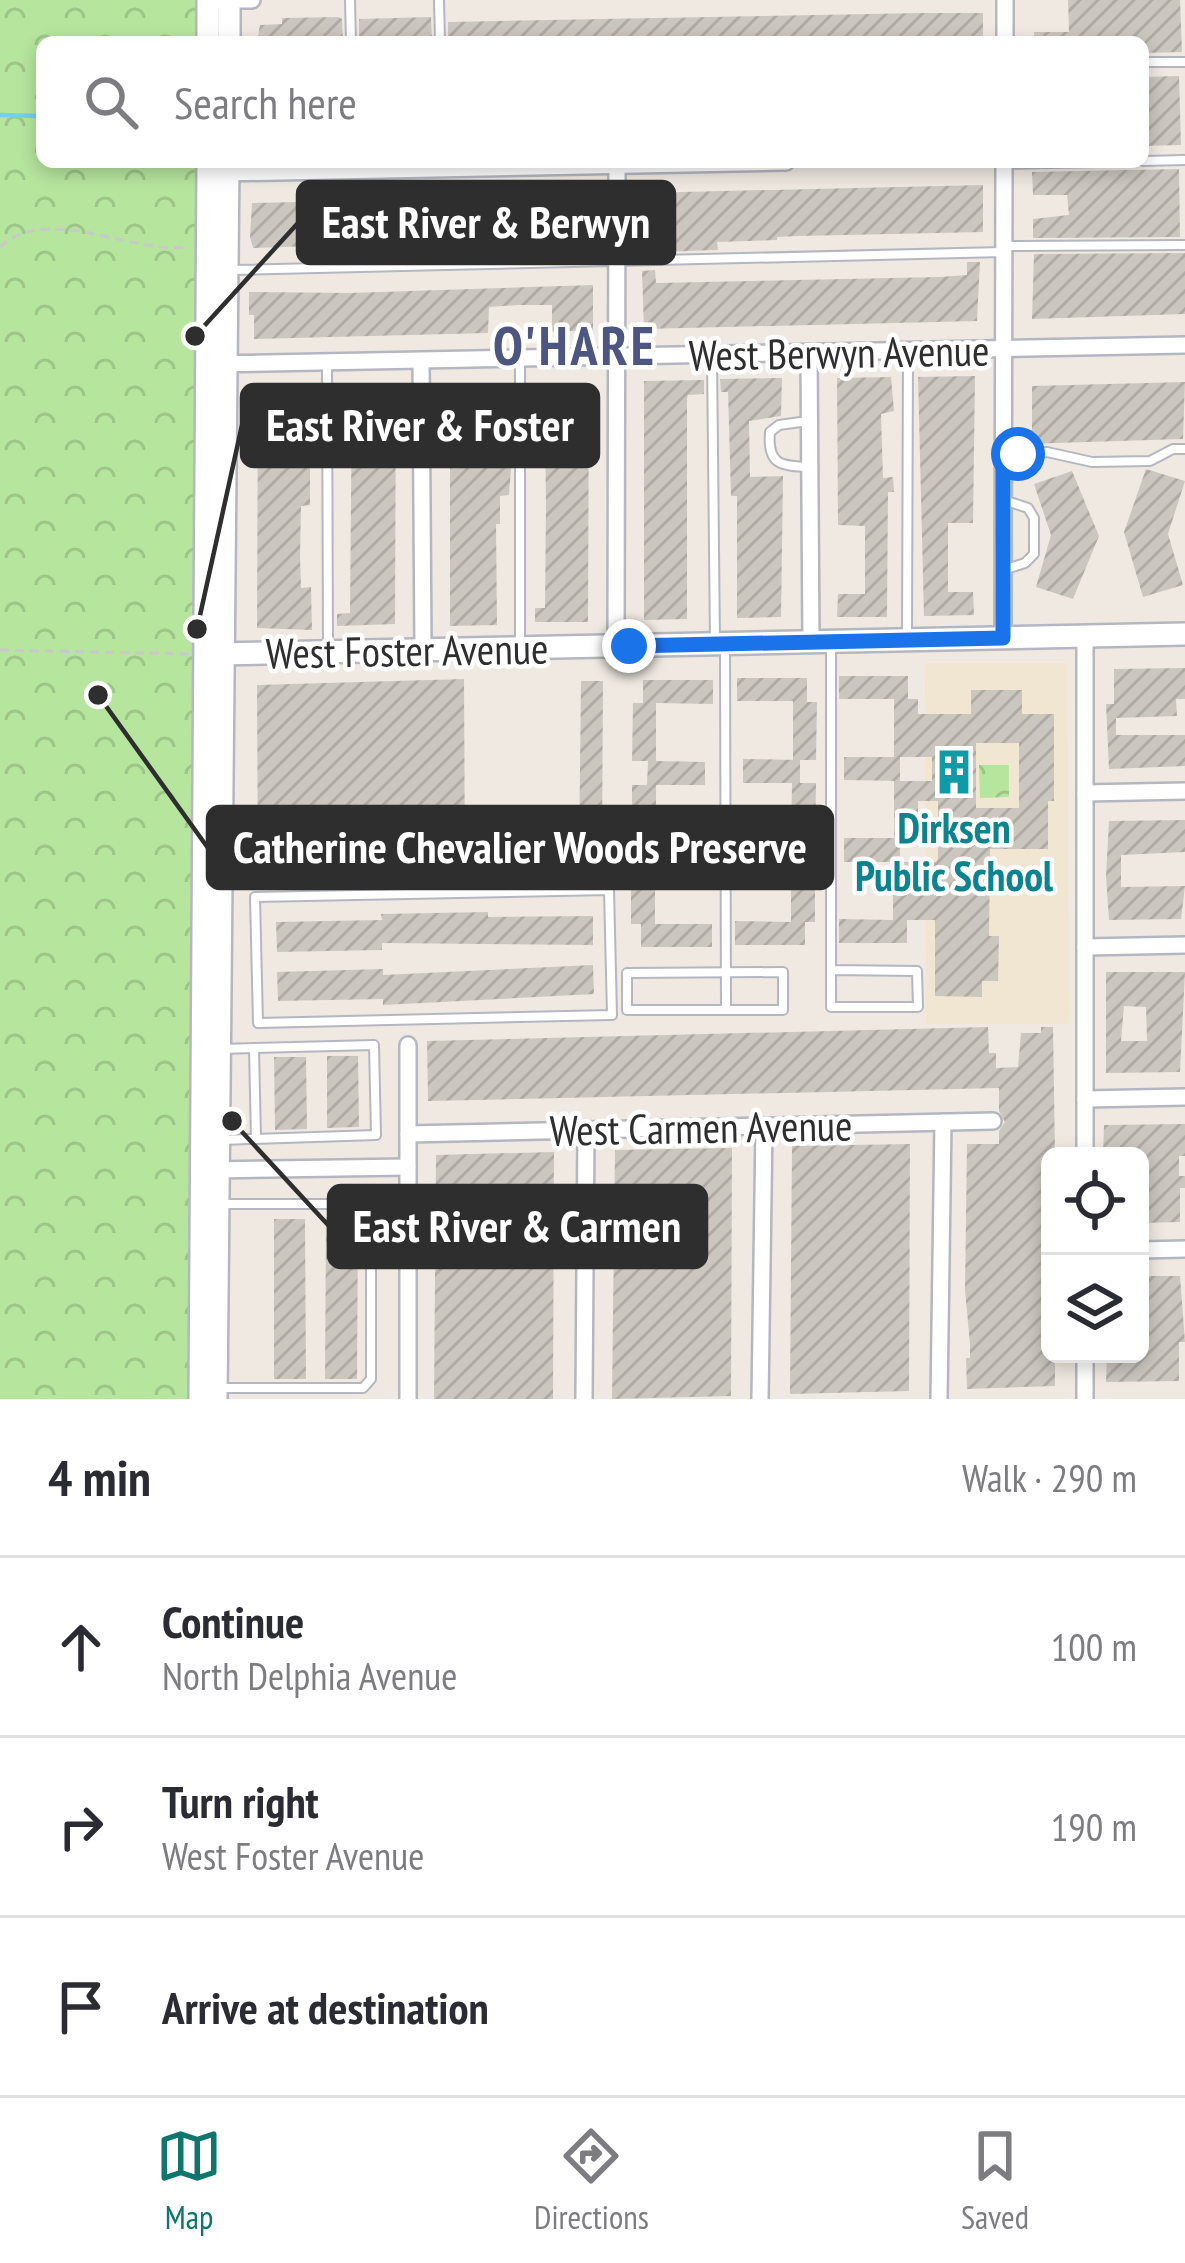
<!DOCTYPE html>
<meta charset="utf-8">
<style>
:root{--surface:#fff;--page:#f2f2f3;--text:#2b2b33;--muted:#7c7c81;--line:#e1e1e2;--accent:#0f766e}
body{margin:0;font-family:"PT Sans Narrow",sans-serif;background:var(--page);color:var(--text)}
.controls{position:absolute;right:36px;bottom:36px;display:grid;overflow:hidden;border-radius:18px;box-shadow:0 6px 18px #0003}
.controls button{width:108px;height:108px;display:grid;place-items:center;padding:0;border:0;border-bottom:3px solid var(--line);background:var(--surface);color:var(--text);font:60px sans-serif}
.stop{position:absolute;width:36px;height:36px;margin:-27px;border:9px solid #1a73e8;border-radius:50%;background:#fff}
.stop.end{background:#1a73e8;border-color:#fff;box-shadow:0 3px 12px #0008}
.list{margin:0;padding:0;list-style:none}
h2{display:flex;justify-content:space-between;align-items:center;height:156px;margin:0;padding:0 48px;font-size:51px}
h2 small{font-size:39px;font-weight:400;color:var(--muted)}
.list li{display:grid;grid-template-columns:78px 1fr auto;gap:36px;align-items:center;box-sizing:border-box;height:180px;padding:0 48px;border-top:3px solid var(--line)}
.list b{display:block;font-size:45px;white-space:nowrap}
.list p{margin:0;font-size:39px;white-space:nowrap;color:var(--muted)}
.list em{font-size:39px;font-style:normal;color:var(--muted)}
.icon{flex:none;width:66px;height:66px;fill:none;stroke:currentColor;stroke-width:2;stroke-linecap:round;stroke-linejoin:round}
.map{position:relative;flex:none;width:1185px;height:1399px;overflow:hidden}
.search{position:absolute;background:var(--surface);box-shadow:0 6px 18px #0003;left:36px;right:36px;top:36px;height:132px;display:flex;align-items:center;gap:30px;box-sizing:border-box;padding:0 42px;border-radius:18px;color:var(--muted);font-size:45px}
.sheet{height:696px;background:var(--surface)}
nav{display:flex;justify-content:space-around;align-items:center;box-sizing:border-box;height:168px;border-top:3px solid var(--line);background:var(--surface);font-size:33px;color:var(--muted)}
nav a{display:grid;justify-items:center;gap:6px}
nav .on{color:var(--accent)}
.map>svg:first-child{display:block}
.education{fill:#f0e6d1}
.park{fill:url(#park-crowns)}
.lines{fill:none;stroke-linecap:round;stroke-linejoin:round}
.stream{stroke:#75cff0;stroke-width:4.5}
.building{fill:url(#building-hatch);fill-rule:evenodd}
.lane-casing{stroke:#b4b7c1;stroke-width:12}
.street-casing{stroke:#b4b7c1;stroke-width:20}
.secondary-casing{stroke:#b4b7c1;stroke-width:26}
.path{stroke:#c9c9c9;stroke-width:3;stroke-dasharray:9 6;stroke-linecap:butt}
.lane{stroke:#fff;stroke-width:8}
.street{stroke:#fff;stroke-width:15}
.secondary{stroke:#fff;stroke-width:21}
.route{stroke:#1a73e8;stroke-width:15}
.labels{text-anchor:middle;stroke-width:9;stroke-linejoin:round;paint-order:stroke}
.street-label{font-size:42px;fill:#2e2e2e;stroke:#fff}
.culture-label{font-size:42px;font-weight:bold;fill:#0d838f;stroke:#fff}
.district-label{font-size:54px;font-weight:bold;letter-spacing:3px;fill:#4d5680;stroke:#fff}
.leader{fill:none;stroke:#2e2e2e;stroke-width:4.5}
.callout-dot{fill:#2e2e2e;stroke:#fff;stroke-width:4.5}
.callout{fill:#2e2e2e;stroke:#2e2e2e;stroke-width:4.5}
.callout-label{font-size:45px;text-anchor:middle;font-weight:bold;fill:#fff}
</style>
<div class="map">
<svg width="1185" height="1399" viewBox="0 0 1185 1399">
<defs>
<pattern id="park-crowns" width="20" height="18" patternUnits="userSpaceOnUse" patternTransform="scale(3)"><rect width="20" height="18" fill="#b6e59e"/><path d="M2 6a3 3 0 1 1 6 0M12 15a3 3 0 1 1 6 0" fill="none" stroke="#9dc588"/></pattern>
<pattern id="building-hatch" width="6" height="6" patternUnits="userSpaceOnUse" patternTransform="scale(3)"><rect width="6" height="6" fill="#cbc7bf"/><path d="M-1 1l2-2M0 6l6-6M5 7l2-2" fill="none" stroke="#afaba4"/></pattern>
</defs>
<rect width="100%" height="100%" fill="#efe9e1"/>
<!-- education -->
<path class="education" d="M925,663H1067L1069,1024H926Z"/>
<!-- park -->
<g class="park">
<path d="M0,0H200V42H42V162H199L191,1399H0Z"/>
<path d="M979,765H1009V797L980,798Z"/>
</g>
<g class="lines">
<!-- stream -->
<path class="stream" d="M0,115L42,116"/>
</g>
<!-- building -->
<g class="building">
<path d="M1068,0H1180L1182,52L1143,53V42H1034V32H1069Z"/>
<path d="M924,13H983V42H448V22Z"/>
<path d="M338,17L342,19L343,42H257L260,25L282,24V18Z"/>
<path d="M431,17L432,42H359V19Z"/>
<path d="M1179,76L1181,145L1143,146V77Z"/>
<path d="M1179,169L1180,237L1033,238V219L1069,215L1067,195H1033L1032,172Z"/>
<path d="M983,185V232L799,236L777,237V240L717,242L718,250L660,252V240H640V193Z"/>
<path d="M595,195L596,248L580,249L579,239L446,242L444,257H429L426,242L253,248L250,237L252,203Z"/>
<path d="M1185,253V314L1032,319L1034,254Z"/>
<path d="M967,262H980L977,321L644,329L642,271L655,270L656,283L940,277L967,275Z"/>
<path d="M593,285V330L552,332V305H519L489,307L488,333L254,339V315H249V292L350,293Z"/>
<path d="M975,376L973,523H948V592H973L974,615L924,616L918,377Z"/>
<path d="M891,377L894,411L881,414L883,478L893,477L894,492H888L887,617H837L838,594H865V526L838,525L837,378Z"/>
<path d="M782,378L781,416L749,421L750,477L783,476L781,617L737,618V496H731L728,392H721L720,379Z"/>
<path d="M704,380V394L688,395L687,398V619L644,620V381Z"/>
<path d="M1185,382L1183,439L1024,444V430H1032V386Z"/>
<path d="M589,383L588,622H535V608H545L546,505L545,424H533V412H537L536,384Z"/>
<path d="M505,385L511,469L509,495L500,496V524H496L497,625L450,626V386Z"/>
<path d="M352,386H396L395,624L337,626V614L350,613Z"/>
<path d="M310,387V505L301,506L300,556L301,588L311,587L312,630L257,628L258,388Z"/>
<path d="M1146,469L1185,481L1168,534L1183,585L1143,597L1124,532Z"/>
<path d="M1072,471L1099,536L1073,599L1036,587L1051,535L1034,484Z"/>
<path d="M1185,668V699H1176L1177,716L1116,718V735H1185V766L1109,769L1106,704H1114V669Z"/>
<path d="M839,676H908V699H918V714H971V690H1022V714H1054V801H1048V849H990L989,936H999L998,981H982V997L935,996V920H907V943H839V919L893,920V862H844V838H900H894V781H932V757H900V781L844,780V757H894V699H839ZM976,743H1019V808H976ZM918,801H938V859L936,862H900V838H918Z"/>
<path d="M737,678H807V702H817L816,760H793V701H737Z"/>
<path d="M464,679L465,873L258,877L257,685Z"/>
<path d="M643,680H713V704L656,703V761L705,762V785H656V842L705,843V867L648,866V842H632V785H647L648,761H632L633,703H643Z"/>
<path d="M581,681H603L602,854H579Z"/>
<path d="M743,759L800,760V783H816L815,841L791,840L792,783H743Z"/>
<path d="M1185,820V852L1121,855V887L1185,886L1181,919L1109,920L1106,876L1109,821Z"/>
<path d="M742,840L800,841V864H815V922H805V945H735V921L791,922V864H742Z"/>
<path d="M631,866H655V924H712V947H641V924H631Z"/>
<path d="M488,912V917L593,916V945L382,943V950L277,952L276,922L382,920L381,914Z"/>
<path d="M593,965L594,994L383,1005V999L278,1001L277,972L383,969V975Z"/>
<path d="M1106,972H1185L1180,1072L1106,1073ZM1124,1006L1146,1007L1147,1041H1121Z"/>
<path d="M988,1027L989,1053H996V1068L1018,1067L1021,1033H1041V1027H1053L1055,1156H1050V1354H1055V1386L967,1389L966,1358H970V1344L965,1290L967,1144H999V1131L1005,1122L999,1111V1088L428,1101L427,1041Z"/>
<path d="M327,1056H358L359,1127L327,1128Z"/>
<path d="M274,1057H306L307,1129L275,1130Z"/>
<path d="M1185,1124V1156H1179V1176H1185V1188H1180V1222L1140,1223V1156H1103L1104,1125Z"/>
<path d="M910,1144L909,1391L790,1394L792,1146Z"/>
<path d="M732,1148L731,1396L612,1399L615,1150Z"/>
<path d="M554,1152L553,1399H434L436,1155Z"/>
<path d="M326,1217H358L357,1379H325Z"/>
<path d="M274,1219H305L306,1379H274Z"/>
<path d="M1140,1276H1180L1185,1342H1179V1381L1106,1382L1107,1354H1140Z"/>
</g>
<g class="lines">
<!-- lane casing -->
<g class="lane-casing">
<g id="lane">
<path d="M350,0L351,42"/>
<path d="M439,0L440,42"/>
<path d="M1143,62H1185"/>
<path d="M1143,161L1185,160"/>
<path d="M1005,164L1099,162"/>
<path d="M1007,246L1185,245"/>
<path d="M232,270L1003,252"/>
<path d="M712,356L715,643"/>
<path d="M520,360V646"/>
<path d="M327,364L328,650"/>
<path d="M808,421L779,425L770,432C767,465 781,466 810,467"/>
<path d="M1005,453L1047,452L1092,462L1150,461L1173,449H1185"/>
<path d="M1003,570L1025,563L1034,554V518L1028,508L1004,500"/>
<path d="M907,637L908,353"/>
<path d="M725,645L726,1010"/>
<path d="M609,890L612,1015L258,1023L255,897Z"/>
<path d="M831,970L917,971L918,1007H831C831,885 831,764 831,642"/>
<path d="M783,972V1010H627V973Z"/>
<path d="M254,1048L256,1139"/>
<path d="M220,1049L374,1045L376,1135L221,1140"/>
<path d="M218,1204H362L371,1213V1379L363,1388H220"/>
</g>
</g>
<!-- street casing -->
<g class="street-casing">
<g id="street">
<path d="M219,0H252"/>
<path d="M1005,42V0"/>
<path d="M223,173L786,162"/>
<path d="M809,354L811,642"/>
<path d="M421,362L423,650"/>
<path d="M216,364L1185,345"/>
<path d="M1003,638L1004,162"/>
<path d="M616,646L617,166"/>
<path d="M1085,793L1185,791"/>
<path d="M1085,947L1185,945"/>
<path d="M1085,1099L1185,1097"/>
<path d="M408,1134L993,1121"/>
<path d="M1085,1156V636"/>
<path d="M213,1170L408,1167"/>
<path d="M1140,1250L1185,1249"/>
<path d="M408,1399V1045"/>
<path d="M584,1399L586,1130"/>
<path d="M760,1399L764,1126"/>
<path d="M939,1399L943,1122"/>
<path d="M1085,1399V1354"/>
</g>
</g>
<!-- secondary casing -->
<g class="secondary-casing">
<g id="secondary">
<path d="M208,42V0"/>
<path d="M229,42V0"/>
<path d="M217,654L1185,634"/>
<path d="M200,1399L208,162"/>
<path d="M216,1399L228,162"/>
</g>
</g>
<!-- path -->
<g class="path">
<path d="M0,247C48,203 129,254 188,247"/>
<path d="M0,650L190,654"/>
</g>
<!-- lane -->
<use href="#lane" class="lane"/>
<!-- street -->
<use href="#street" class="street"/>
<!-- secondary -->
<use href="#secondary" class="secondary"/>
</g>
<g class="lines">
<!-- route -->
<path class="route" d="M629,646L1003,638V453L1018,454"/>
</g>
<!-- icons -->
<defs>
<g id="building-bare" transform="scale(3.6)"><path d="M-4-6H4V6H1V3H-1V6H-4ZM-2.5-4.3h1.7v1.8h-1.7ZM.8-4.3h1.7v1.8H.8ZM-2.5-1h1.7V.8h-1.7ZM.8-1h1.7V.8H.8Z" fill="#0f9aa8" stroke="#fff" stroke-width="2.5" paint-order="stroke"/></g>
</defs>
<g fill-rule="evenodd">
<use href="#building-bare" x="954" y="772"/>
</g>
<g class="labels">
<!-- street labels -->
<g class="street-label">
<text transform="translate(839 353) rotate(-1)" y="15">West Berwyn Avenue</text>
<text transform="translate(407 651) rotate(-1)" y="15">West Foster Avenue</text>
<text transform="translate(701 1128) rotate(-1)" y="15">West Carmen Avenue</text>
</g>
<!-- culture labels -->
<g class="culture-label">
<text x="954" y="843">Dirksen<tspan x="954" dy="48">Public School</tspan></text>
</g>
<!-- district labels -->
<g class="district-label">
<text x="575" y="365">O'HARE</text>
</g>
</g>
<!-- callouts -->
<path class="leader" d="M195 336L298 223M197 629L242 425M98 695L208 848M232 1121L329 1226"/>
<g class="callout-dot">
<circle cx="195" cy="336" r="12"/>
<circle cx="197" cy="629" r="12"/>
<circle cx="98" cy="695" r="12"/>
<circle cx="232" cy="1121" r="12"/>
</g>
<g class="callout">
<rect x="298" y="182" width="376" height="81" rx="12"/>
<rect x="242" y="385" width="356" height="81" rx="12"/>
<rect x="208" y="807" width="624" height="81" rx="12"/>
<rect x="329" y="1186" width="377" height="81" rx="12"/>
</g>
<g class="callout-label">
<text x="486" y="238">East River &amp; Berwyn</text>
<text x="420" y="441">East River &amp; Foster</text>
<text x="520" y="863">Catherine Chevalier Woods Preserve</text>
<text x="517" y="1242">East River &amp; Carmen</text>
</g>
</svg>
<div class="controls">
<button><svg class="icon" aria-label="locate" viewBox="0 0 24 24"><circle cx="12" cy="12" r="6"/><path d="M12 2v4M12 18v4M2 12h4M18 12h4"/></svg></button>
<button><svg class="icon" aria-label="layers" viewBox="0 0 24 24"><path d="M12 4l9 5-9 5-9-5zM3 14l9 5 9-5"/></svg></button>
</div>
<div class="stop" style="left:1018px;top:454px"></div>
<div class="stop end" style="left:629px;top:646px"></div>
<div class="search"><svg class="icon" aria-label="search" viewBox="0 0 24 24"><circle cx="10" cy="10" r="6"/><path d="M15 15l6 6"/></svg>Search here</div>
</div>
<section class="sheet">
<h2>4 min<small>Walk · 290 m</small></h2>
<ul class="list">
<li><svg class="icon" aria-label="ahead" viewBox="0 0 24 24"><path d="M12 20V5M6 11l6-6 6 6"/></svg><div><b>Continue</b><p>North Delphia Avenue</p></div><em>100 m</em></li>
<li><svg class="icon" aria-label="right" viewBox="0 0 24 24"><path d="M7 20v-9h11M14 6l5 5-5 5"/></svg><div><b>Turn right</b><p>West Foster Avenue</p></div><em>190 m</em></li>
<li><svg class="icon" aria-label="arrive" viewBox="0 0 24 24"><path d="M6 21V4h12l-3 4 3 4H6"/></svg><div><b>Arrive at destination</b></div></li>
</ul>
</section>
<nav>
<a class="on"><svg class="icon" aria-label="map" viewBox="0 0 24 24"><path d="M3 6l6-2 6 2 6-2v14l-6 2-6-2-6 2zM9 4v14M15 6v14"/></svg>Map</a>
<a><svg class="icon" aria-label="directions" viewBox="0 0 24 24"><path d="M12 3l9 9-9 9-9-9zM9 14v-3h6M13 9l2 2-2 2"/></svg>Directions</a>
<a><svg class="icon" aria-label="saved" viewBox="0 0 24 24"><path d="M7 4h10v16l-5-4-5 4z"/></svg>Saved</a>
</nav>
